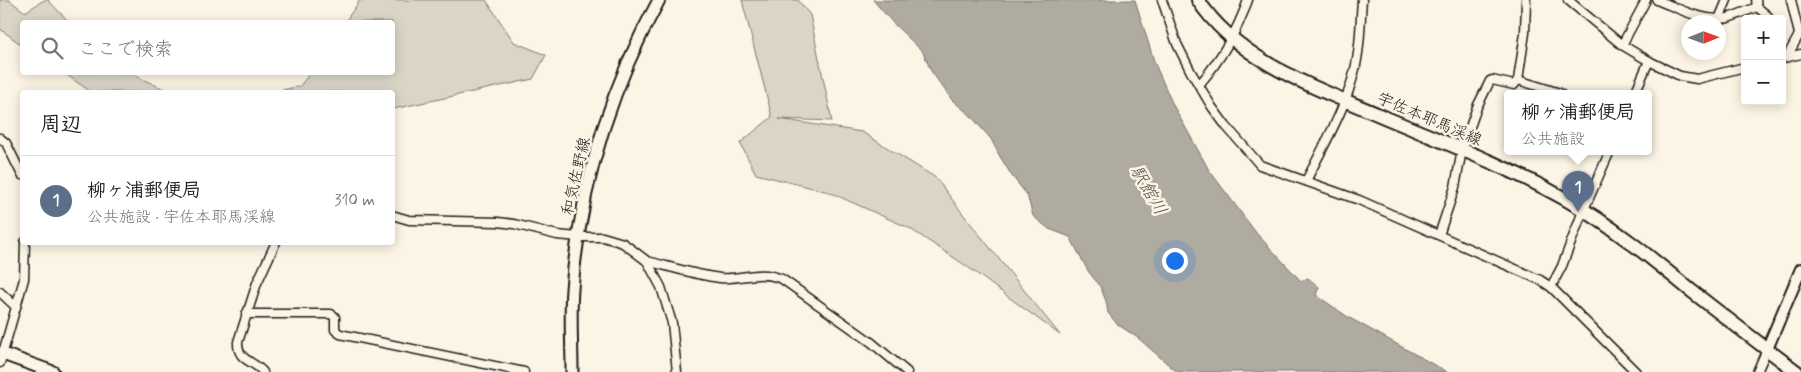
<!DOCTYPE html>
<html lang="ja">
<meta charset="utf-8">
<style>
:root{--surface:#fff;--page:#f6f6f6;--text:#202124;--muted:#757577;--line:#e0e0e0;--accent:#d1495b}
body{margin:0;font-family:Mynerve,"Klee One",sans-serif;background:var(--page);color:var(--text)}
.controls{position:absolute;right:15px;top:15px;display:grid;overflow:hidden;border-radius:5px;box-shadow:0 2px 12px #0003}
.controls button{width:45px;height:45px;display:grid;place-items:center;padding:0;border:0;border-bottom:1px solid var(--line);background:var(--surface);color:var(--text);font:25px sans-serif}
.compass{position:absolute;left:1681px;top:15px;width:45px;height:45px;border-radius:50%;background:var(--surface);box-shadow:0 2px 12px #0003;rotate:89deg}
.you{position:absolute;left:1174px;top:260px;width:18px;height:18px;margin:-12px;border:4px solid #fff;border-radius:50%;background:#1a73e8;box-shadow:0 0 0 8px #1a73e833}
.badge{display:grid;place-items:center;width:32px;height:32px;border-radius:50%;background:var(--accent);color:#fff;font-size:16px;font-weight:700}
.pin{position:absolute;translate:-50% -41px;filter:drop-shadow(0 1px 2px #0008)}
.pin::after{content:'';position:absolute;top:26px;width:18px;height:15px;background:inherit;clip-path:polygon(0 0,100% 0,50% 100%)}
.popup{position:absolute;left:1504px;top:90px;width:148px;height:65px;box-sizing:border-box;display:grid;place-content:center;border-radius:5px;background:var(--surface);filter:drop-shadow(0 1px 4px #0005);font-size:16px;white-space:nowrap;color:var(--muted)}
.popup b{font-size:19px;color:var(--text)}
.popup::after{content:'';position:absolute;left:50%;top:100%;margin-left:-10px;border:10px solid transparent;border-top-color:var(--surface)}
.list{margin:0;padding:0;list-style:none}
h2{display:flex;justify-content:space-between;align-items:center;height:65px;margin:0;padding:0 20px;font-size:21px}
h2 small{font-size:16px;font-weight:400;color:var(--muted)}
.list li{display:grid;grid-template-columns:32px 1fr auto;gap:15px;align-items:center;box-sizing:border-box;height:90px;padding:0 20px;border-top:1px solid var(--line)}
.list b{display:block;font-size:19px;white-space:nowrap}
.list p{margin:0;font-size:16px;white-space:nowrap;color:var(--muted)}
.list em{font-size:16px;font-style:normal;color:var(--muted)}
.icon{flex:none;width:28px;height:28px;fill:none;stroke:currentColor;stroke-width:2;stroke-linecap:round;stroke-linejoin:round}
.map{position:relative;flex:none;width:1801px;height:372px;overflow:hidden}
.search{position:absolute;background:var(--surface);box-shadow:0 2px 12px #0003;left:20px;top:20px;width:375px;height:55px;display:flex;align-items:center;gap:12px;box-sizing:border-box;padding:0 18px;border-radius:5px;color:var(--muted);font-size:19px}
.panel{position:absolute;background:var(--surface);box-shadow:0 2px 12px #0003;left:20px;top:90px;width:375px;height:155px;border-radius:5px}
.map>svg:first-child{display:block}
.green{fill:#dbd5c8;stroke:#7c7872}
.water{fill:#b0aba1;stroke:#75726c}
.lines{fill:none;stroke-linecap:round;stroke-linejoin:round}
.minor-casing{stroke:#1c1c1c;stroke-width:11}
.tertiary-casing{stroke:#1c1c1c;stroke-width:14}
.secondary-casing{stroke:#1c1c1c;stroke-width:15}
.primary-casing{stroke:#1c1c1c;stroke-width:16}
.minor{stroke:#fcf5e5;stroke-width:8}
.tertiary{stroke:#fcf5e5;stroke-width:10}
.secondary{stroke:#fcf5e5;stroke-width:11}
.primary{stroke:#fcf5e5;stroke-width:12}
.labels{text-anchor:middle;stroke-width:5;stroke-linejoin:round;paint-order:stroke}
.street-label{font-size:16px;fill:#1c1c1c;stroke:#fcf5e5}
.water-label{font-size:18px;font-style:italic;fill:#575551;stroke:#fcf5e5}
</style>
<div class="map">
<svg width="1801" height="372" viewBox="0 0 1801 372">
<rect width="100%" height="100%" fill="#fcf5e5"/>
<filter id="ink" filterUnits="userSpaceOnUse"><feTurbulence type="fractalNoise" baseFrequency=".02" numOctaves="2"/><feDisplacementMap in="SourceGraphic" scale="10" xChannelSelector="R" yChannelSelector="G"/><feConvolveMatrix kernelMatrix="1 2 1 2 8 2 1 2 1" color-interpolation-filters="sRGB"/></filter>
<g filter="url(#ink)">
<!-- green -->
<g class="green">
<path d="M0,0H9L25,12L44,0H48L69,22H22V45L0,29Z"/>
<path d="M360,0H486L514,42L546,55L533,79L393,109L392,92H274L300,86L310,73L392,72V22H345Z"/>
<path d="M742,0H798L810,15L832,121L779,119L862,132L936,178L963,214L1060,335L965,265L909,228L829,192L756,174L740,143L772,117Z"/>
<path d="M64,73H130L170,92H91Z"/>
</g>
<!-- water -->
<path class="water" d="M873,0H1135L1155,64L1173,105L1209,170L1257,234L1301,281L1308,278L1319,287L1316,295L1348,317L1447,372H1177L1138,338L1117,324L1108,313L1106,301L1100,286L1088,271L1070,237L1049,229L1033,216L1027,195L1012,176L999,155L991,139L970,115L952,100L931,71L923,52L893,23Z"/>
<g class="lines">
<!-- minor casing -->
<g class="minor-casing">
<g id="minor">
<path d="M1162,0L1177,44L1191,72L1212,107L1226,126L1260,165L1359,200L1540,280L1551,287L1636,372"/>
<path d="M1568,0L1622,45L1649,61L1680,76L1697,79L1745,67"/>
<path d="M1657,0C1678,8 1704,23 1728,18C1737,15 1747,11 1757,7L1756,0"/>
<path d="M1791,0L1799,34"/>
<path d="M1757,7L1768,16V19"/>
<path d="M1719,19L1727,0"/>
<path d="M1622,45L1646,0"/>
<path d="M1787,57L1801,31"/>
<path d="M1784,58L1801,54"/>
<path d="M1518,80L1560,93"/>
<path d="M1199,85C1221,59 1237,32 1248,0"/>
<path d="M1635,93L1649,61"/>
<path d="M0,138L6,143L22,175"/>
<path d="M1306,181C1324,145 1346,108 1355,69C1361,46 1360,23 1362,0"/>
<path d="M392,215L409,220L498,222L514,224L557,235L578,237H603L623,243L647,261L661,287L672,323L677,372"/>
<path d="M1439,235L1455,187L1462,150L1477,107L1490,81L1492,80L1514,85L1518,80L1525,33L1526,0"/>
<path d="M647,261C671,267 696,275 720,278C744,280 757,269 782,279L871,342L907,372"/>
<path d="M1551,287L1562,266L1581,216L1610,151"/>
<path d="M0,292L16,307L0,363"/>
<path d="M16,307L24,279L25,242"/>
<path d="M246,314H331L335,317V330L340,334L524,372"/>
<path d="M263,372C253,360 237,361 238,342L257,283L276,242"/>
<path d="M1757,372L1767,349"/>
</g>
</g>
<!-- tertiary casing -->
<g class="tertiary-casing">
<path id="tertiary" d="M1767,349L1801,269"/>
</g>
<!-- secondary casing -->
<g class="secondary-casing">
<g id="secondary">
<path d="M0,353L53,372"/>
<path d="M572,372C572,344 570,316 572,289C580,187 610,89 659,0"/>
</g>
</g>
<!-- primary casing -->
<g class="primary-casing">
<path id="primary" d="M1198,0C1238,62 1319,89 1384,117C1446,143 1509,167 1567,200C1611,225 1650,257 1689,289C1725,317 1761,345 1797,372"/>
</g>
<!-- minor -->
<use href="#minor" class="minor"/>
<!-- tertiary -->
<use href="#tertiary" class="tertiary"/>
<!-- secondary -->
<use href="#secondary" class="secondary"/>
<!-- primary -->
<use href="#primary" class="primary"/>
</g>
</g>
<g class="labels">
<!-- street labels -->
<g class="street-label">
<text transform="translate(1430 118) rotate(23)" y="6">宇佐本耶馬渓線</text>
<text transform="translate(575 176) rotate(-77)" y="6">和気佐野線</text>
</g>
<!-- water labels -->
<g class="water-label">
<text transform="translate(1149 190) rotate(60)" y="6">駅館川</text>
</g>
</g>
</svg>
<div class="controls">
<button>+</button>
<button>−</button>
</div>
<svg class="compass" viewBox="-18 -18 36 36"><path d="M0-13l5 13h-10z" fill="#e53935"/><path d="M0 13l5-13h-10z" fill="#757577"/></svg>
<div class="you"></div>
<div class="pin badge" style="left:1578px;top:212px;background:#5c6f8a">1</div>
<div class="popup"><b>柳ヶ浦郵便局</b>公共施設</div>
<div class="search"><svg class="icon" aria-label="search" viewBox="0 0 24 24"><circle cx="10" cy="10" r="6"/><path d="M15 15l6 6"/></svg>ここで検索</div>
<section class="panel">
<h2>周辺<small></small></h2>
<ul class="list">
<li><span class="badge" style="background:#5c6f8a">1</span><div><b>柳ヶ浦郵便局</b><p>公共施設 · 宇佐本耶馬渓線</p></div><em>310 m</em></li>
</ul>
</section>
</div>
